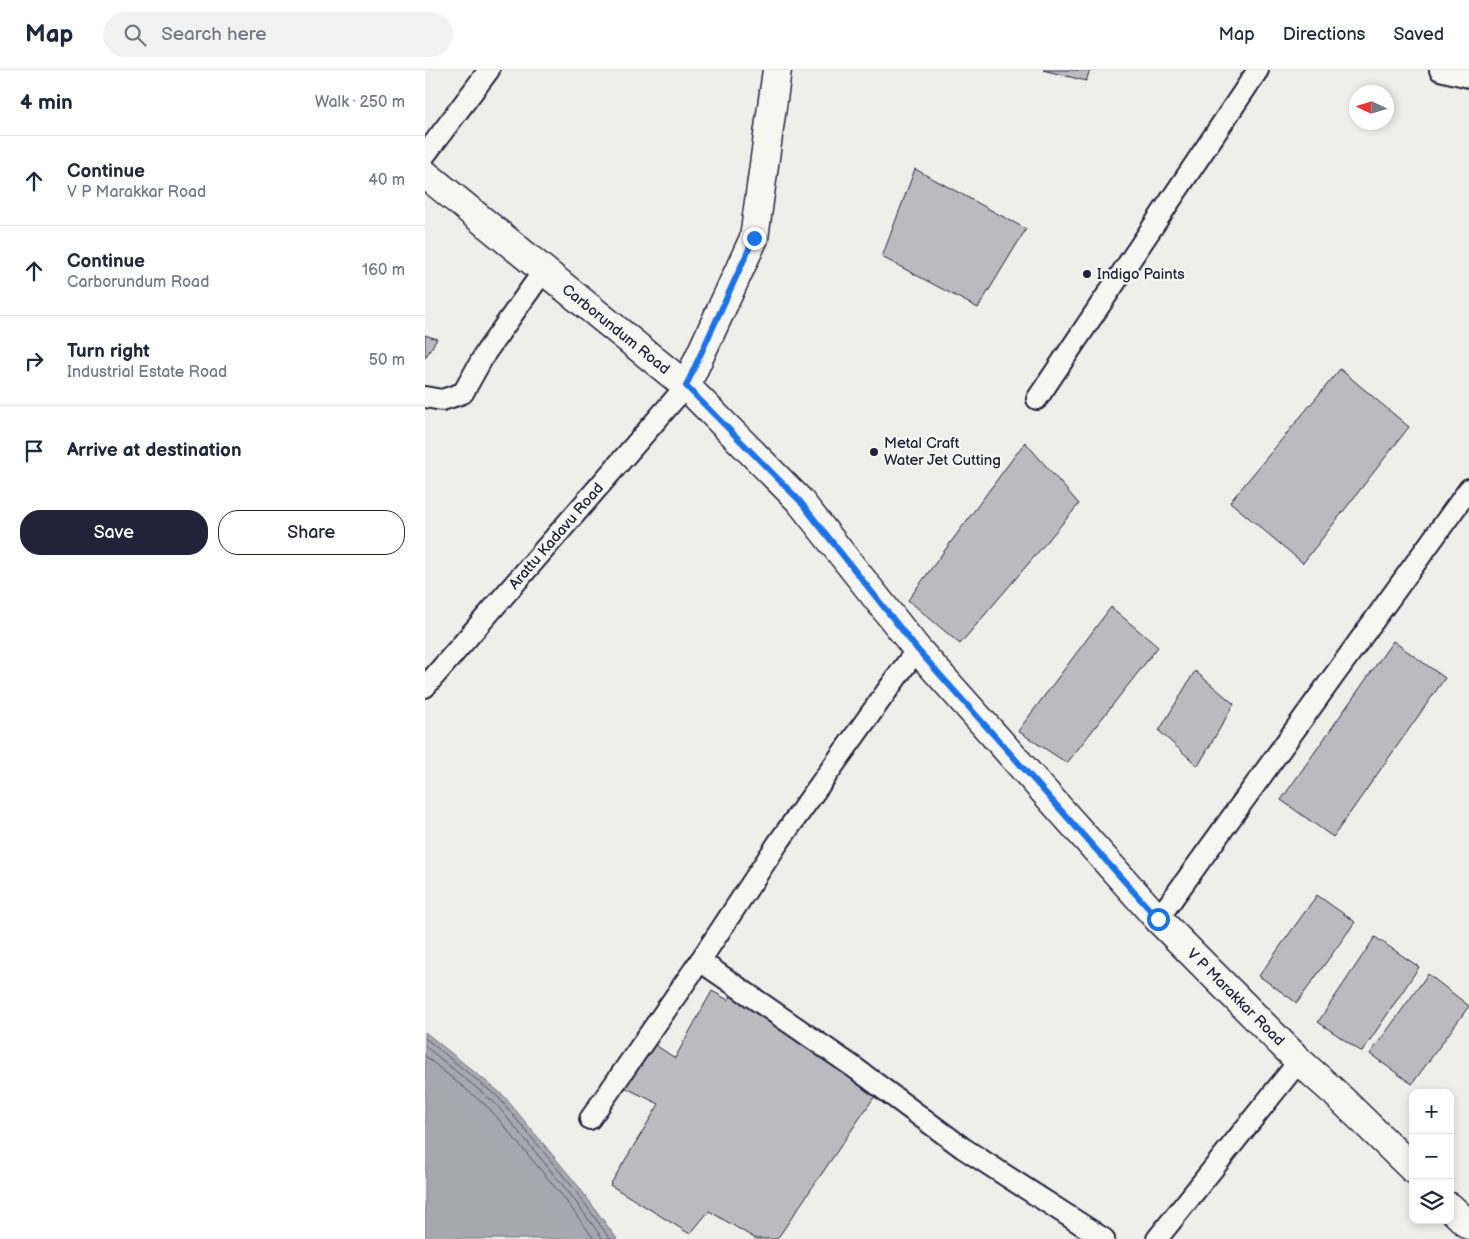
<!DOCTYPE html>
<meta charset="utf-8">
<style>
:root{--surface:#fff;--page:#f2f2f3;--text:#1f2937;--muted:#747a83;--line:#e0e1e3;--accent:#22223b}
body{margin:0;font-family:"Balsamiq Sans",sans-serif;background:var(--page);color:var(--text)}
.controls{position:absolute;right:15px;bottom:15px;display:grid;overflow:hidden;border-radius:10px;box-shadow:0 2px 8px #0003}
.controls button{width:45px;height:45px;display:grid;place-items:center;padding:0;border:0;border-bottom:1px solid var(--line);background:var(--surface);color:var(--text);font:25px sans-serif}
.compass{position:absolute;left:924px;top:15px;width:45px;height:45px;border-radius:50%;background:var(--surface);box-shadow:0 2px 8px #0003;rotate:274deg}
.stop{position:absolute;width:15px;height:15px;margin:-11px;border:4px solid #1a73e8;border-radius:50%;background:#fff}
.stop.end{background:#1a73e8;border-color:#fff;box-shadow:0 1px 5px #0008}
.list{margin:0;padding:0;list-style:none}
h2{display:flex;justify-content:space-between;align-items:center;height:65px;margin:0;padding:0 20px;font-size:21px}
h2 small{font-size:16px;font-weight:400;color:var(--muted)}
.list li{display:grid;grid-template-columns:32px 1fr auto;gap:15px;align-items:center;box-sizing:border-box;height:90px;padding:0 20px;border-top:1px solid var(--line)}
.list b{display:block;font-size:19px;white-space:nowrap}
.list p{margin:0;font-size:16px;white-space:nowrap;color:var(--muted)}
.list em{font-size:16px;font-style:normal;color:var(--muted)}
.actions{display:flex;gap:10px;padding:15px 20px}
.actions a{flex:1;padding:11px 0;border:1px solid var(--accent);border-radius:20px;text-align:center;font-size:18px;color:var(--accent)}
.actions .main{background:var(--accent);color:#fff}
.icon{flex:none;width:28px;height:28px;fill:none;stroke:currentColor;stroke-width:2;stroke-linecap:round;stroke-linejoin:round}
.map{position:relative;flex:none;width:1044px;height:1169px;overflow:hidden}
header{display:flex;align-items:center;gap:30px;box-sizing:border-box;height:70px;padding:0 25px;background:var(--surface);border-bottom:1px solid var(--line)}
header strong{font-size:24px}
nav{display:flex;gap:28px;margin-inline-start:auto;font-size:18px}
.search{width:350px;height:45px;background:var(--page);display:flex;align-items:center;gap:12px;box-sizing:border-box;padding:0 18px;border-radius:28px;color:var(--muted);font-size:19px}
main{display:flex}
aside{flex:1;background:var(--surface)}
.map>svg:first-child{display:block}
.water{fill:#a7a7af;stroke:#727281}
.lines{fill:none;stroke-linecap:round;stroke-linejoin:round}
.shore{stroke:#575769;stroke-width:1}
.building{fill:#bbbbbf;stroke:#22223b}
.street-casing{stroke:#22223b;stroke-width:24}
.secondary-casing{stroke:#22223b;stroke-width:31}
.street{stroke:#f6f6f2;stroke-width:20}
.secondary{stroke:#f6f6f2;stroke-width:28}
.route{stroke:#1a73e8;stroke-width:6}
.poi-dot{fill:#22223b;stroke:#f6f6f2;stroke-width:2}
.labels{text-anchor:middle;stroke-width:4.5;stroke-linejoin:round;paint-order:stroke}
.poi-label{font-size:15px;fill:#22223b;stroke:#f6f6f2;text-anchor:start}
.street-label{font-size:15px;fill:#22223b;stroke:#f6f6f2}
</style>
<header>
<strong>Map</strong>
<div class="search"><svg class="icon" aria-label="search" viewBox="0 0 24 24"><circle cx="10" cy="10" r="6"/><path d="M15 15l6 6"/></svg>Search here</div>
<nav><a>Map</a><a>Directions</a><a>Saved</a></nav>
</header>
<main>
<aside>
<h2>4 min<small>Walk · 250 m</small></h2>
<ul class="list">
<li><svg class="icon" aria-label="ahead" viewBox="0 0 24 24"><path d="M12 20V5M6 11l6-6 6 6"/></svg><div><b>Continue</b><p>V P Marakkar Road</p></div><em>40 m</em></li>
<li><svg class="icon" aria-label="ahead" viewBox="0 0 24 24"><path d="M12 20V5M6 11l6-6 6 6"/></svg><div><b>Continue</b><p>Carborundum Road</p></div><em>160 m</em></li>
<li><svg class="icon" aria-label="right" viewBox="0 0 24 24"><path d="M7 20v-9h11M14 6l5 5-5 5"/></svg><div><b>Turn right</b><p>Industrial Estate Road</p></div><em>50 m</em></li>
<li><svg class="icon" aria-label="arrive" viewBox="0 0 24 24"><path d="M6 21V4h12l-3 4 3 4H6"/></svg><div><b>Arrive at destination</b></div></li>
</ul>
<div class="actions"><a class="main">Save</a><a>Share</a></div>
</aside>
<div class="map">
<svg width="1044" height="1169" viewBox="0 0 1044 1169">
<rect width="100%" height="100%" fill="#eeeeeb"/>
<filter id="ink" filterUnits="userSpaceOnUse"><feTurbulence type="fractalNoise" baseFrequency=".02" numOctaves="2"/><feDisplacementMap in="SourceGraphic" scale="10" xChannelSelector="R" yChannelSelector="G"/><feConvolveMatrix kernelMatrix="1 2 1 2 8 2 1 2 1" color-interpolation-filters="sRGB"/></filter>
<g filter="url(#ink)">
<!-- water -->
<path class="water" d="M0,962L78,1025L154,1117L192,1169H0Z"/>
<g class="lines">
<!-- shore -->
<g class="shore">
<path d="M0,968L74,1028L150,1120L185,1169"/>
<path d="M0,976L70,1033L145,1124L178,1169"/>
<path d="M0,986L64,1038L139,1128L169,1169"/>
</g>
</g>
<!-- building -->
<g class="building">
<path d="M618,0H665L661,11Z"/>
<path d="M490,99L601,159L553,238L457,187Z"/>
<path d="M0,265L12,269L0,288Z"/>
<path d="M915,299L984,357L878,493L805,432Z"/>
<path d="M600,372L654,434L535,574L483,530Z"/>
<path d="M686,537L733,577L642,693L593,661Z"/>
<path d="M968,571L1020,608L908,767L856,730Z"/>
<path d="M770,601L809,634L773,696L734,661Z"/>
<path d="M892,825L930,852L872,933L834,906Z"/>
<path d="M950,867L994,897L937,982L893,952Z"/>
<path d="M1003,904L1044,936L987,1014L945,984Z"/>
<path d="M287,921L303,930L306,926L454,1020L352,1169H331L284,1141L265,1164L185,1115L234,1034L199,1017L226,972L250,988Z"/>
</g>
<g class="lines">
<!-- street casing -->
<g class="street-casing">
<g id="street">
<path d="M1015,0L1044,7"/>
<path d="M0,85L64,0"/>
<path d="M0,327L17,330L38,323L61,282L119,200"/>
<path d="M612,329L833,0"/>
<path d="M0,617L261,316"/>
<path d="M733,849L1044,419"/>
<path d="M275,891L430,998L538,1078L679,1169"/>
<path d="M165,1049L275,891L353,773L492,579"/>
<path d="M732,1169L874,991"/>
</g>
</g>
<!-- secondary casing -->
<g class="secondary-casing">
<g id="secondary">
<path d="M0,104L261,316L374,430L492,579L733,849L874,991L909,1022L988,1099"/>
<path d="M261,316L329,168L352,0"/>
<path d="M1025,1137L1044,1155"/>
</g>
</g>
<!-- street -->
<use href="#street" class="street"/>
<!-- secondary -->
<use href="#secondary" class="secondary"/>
</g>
</g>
<g class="lines" filter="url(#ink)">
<!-- route -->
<path class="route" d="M329,168L261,316L374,430L492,579L733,849"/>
</g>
<!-- markers -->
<g class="poi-dot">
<circle cx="662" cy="204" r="5"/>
<circle cx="449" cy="382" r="5"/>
</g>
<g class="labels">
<!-- poi labels -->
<g class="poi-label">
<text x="672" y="209">Indigo Paints</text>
<text x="459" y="378">Metal Craft<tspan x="459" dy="17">Water Jet Cutting</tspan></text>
</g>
<!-- street labels -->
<g class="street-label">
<text transform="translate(191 259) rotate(39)" y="5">Carborundum Road</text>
<text transform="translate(131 466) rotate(-49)" y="5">Arattu Kadavu Road</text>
<text transform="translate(811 927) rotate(45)" y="5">V P Marakkar Road</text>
</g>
</g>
</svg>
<div class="controls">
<button>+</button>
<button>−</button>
<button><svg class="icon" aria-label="layers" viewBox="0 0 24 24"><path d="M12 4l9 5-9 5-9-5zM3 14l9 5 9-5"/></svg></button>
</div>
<svg class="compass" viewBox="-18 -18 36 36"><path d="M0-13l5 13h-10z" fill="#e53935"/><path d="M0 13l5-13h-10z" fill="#747a83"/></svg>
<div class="stop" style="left:733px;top:849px"></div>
<div class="stop end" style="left:329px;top:168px"></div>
</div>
</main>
